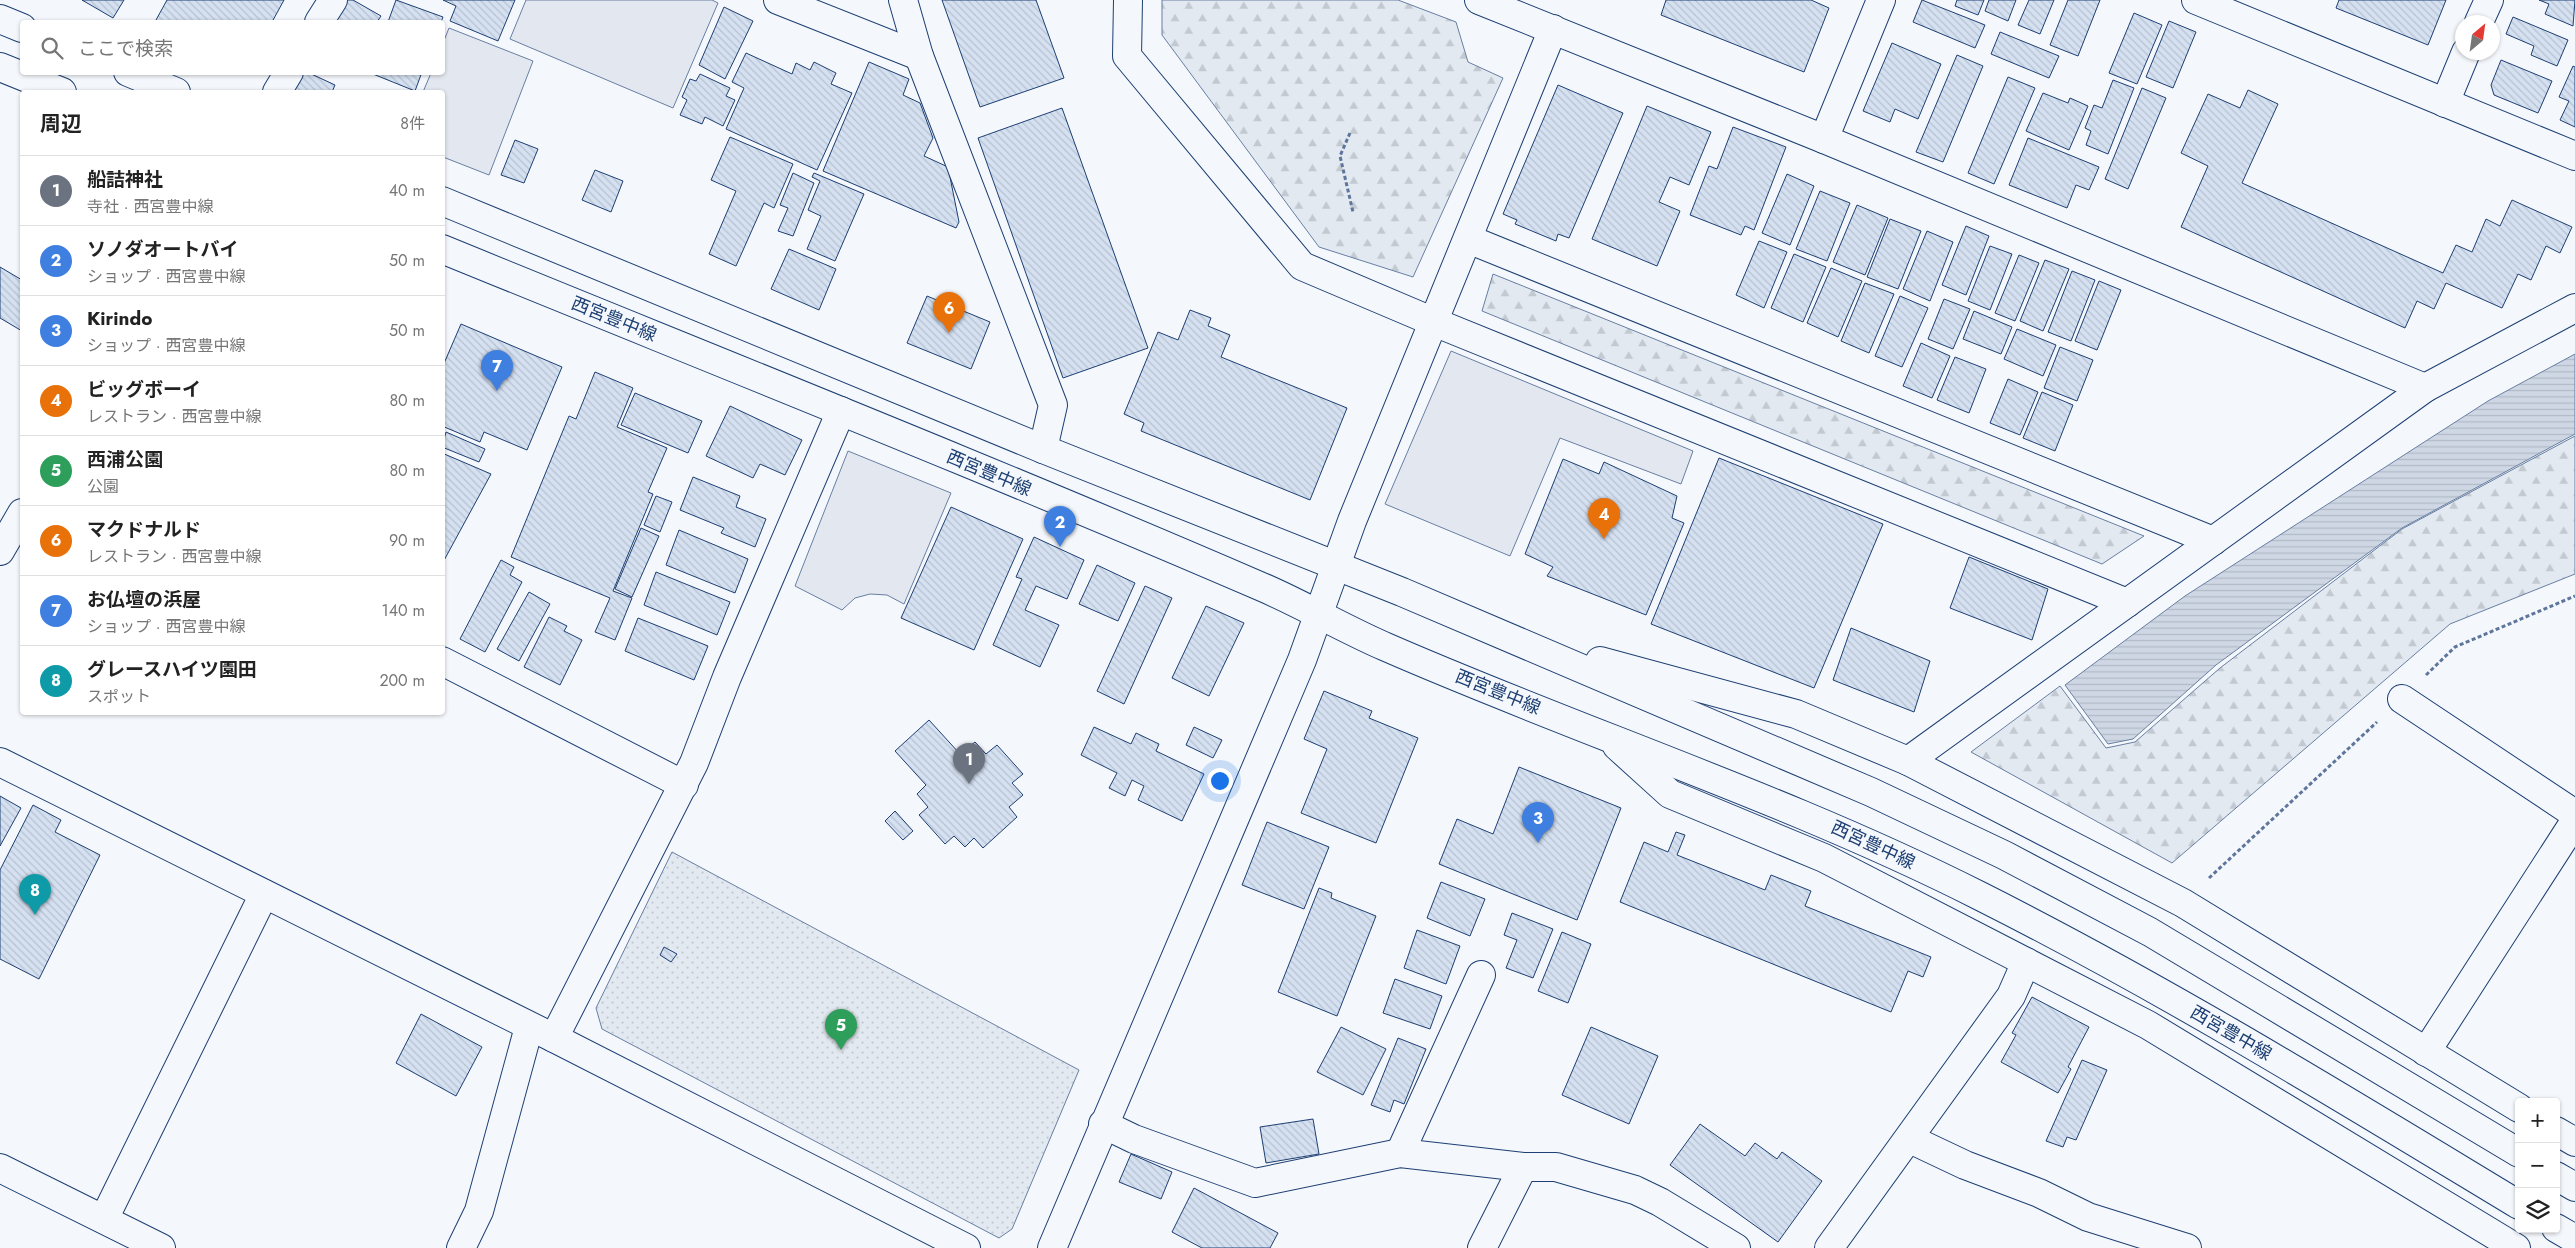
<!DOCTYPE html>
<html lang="ja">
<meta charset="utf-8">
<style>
:root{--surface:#fff;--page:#f2f2f2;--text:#222;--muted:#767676;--line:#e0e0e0;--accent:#c62828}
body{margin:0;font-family:Jost,"Noto Sans JP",sans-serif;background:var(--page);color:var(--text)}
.controls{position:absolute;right:15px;bottom:15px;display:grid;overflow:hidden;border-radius:5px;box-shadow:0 1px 4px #0004}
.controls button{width:45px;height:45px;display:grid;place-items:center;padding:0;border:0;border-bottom:1px solid var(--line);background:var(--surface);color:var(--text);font:25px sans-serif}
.compass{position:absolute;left:2455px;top:15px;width:45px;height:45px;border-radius:50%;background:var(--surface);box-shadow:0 1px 4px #0004;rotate:29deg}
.you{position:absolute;left:1219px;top:780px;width:18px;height:18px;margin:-12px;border:4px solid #fff;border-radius:50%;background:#1a73e8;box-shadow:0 0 0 8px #1a73e833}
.badge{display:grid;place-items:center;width:32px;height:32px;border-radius:50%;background:var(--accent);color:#fff;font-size:16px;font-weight:700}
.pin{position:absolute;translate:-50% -41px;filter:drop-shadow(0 1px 2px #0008)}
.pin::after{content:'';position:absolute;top:26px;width:18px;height:15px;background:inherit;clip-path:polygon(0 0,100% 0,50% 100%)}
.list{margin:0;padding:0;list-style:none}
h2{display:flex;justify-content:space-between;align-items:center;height:65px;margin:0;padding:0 20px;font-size:21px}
h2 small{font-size:16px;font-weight:400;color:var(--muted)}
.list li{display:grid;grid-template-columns:32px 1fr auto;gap:15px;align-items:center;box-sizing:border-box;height:70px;padding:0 20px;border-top:1px solid var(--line)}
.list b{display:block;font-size:19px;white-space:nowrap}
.list p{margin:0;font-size:16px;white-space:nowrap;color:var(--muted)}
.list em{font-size:16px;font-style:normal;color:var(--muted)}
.icon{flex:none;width:28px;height:28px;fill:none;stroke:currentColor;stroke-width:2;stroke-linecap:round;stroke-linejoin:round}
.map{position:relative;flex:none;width:2575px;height:1248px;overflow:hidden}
.search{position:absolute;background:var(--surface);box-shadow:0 1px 4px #0004;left:20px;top:20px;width:425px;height:55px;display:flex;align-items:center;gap:12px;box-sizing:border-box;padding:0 18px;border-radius:5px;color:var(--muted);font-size:19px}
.panel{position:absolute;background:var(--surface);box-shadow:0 1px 4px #0004;left:20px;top:90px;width:425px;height:625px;border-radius:5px}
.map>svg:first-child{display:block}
.forest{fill:url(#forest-firs);stroke:#687fa3}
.park{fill:url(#park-dots);stroke:#687fa3}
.parking{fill:#e3e8f0;stroke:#687fa3}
.water{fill:url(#water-rules);stroke:#687fa3}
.building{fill:url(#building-back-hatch);stroke:#1d3f73}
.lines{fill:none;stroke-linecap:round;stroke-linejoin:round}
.minor-casing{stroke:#1d3f73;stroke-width:30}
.major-casing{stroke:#1d3f73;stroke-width:30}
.path{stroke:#5e769c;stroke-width:3;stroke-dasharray:4 2.5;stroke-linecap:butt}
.minor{stroke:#f4f7fb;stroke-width:28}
.major{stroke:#f4f7fb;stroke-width:28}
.labels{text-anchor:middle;stroke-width:4;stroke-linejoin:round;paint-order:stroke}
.street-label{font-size:18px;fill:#1d3f73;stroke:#f4f7fb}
</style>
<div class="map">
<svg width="2575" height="1248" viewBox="0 0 2575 1248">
<defs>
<pattern id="forest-firs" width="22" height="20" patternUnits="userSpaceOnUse" patternTransform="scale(1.25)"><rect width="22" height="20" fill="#e3e9f0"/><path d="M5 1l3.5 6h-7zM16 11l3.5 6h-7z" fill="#c2c9d1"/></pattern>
<pattern id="park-dots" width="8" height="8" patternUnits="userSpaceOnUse" patternTransform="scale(1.25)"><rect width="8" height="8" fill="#e3e9f0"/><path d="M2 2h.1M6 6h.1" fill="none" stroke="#c2c9d1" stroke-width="1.8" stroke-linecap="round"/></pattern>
<pattern id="water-rules" width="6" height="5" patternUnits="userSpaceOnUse" patternTransform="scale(1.25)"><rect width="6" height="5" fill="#cfd7e4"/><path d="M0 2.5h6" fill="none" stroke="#b1bac7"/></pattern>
<pattern id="building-back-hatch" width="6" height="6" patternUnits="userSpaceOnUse" patternTransform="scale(1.25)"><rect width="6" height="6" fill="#d5e0f0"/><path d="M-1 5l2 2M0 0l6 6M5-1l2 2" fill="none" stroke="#b6c1d1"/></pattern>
</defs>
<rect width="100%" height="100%" fill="#f4f7fb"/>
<!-- forest -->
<g class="forest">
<path d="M1162,0H1398L1456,22L1468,62L1503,78L1413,277L1319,247L1162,35Z"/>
<path d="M1493,274L2144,536L2102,564L1482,311Z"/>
<path d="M2575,436V574L2450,624L2172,863L1971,752L2060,686L2106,748L2135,742L2220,668L2402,529Z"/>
</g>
<!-- park -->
<path class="park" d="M672,852L1079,1070L1012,1229L999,1238L602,1029L596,1008Z"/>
<!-- parking -->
<g class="parking">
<path d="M526,0H712L718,3L673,108L510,39Z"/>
<path d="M449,28L533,61L489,175L443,157L442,92H423L431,73L442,72L443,43Z"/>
<path d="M1451,351L1693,451L1681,484L1560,438L1510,556L1385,504Z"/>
<path d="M848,451L951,493L904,604L887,595L870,594L855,598L842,610L795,586Z"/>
</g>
<!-- water -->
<path class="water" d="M2575,354V434L2402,528L2216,665L2133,739L2108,744L2065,685L2185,596L2488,401Z"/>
<!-- building -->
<g class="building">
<path d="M82,0H124L113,18Z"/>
<path d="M167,0H284L272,22H160L156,20Z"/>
<path d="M342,0H353L381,16L377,22H329Z"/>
<path d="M396,0L443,17L441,22H388Z"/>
<path d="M443,0H515L498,41L450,21L456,6Z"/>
<path d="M942,0H1036L1064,78L980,107Z"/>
<path d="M1666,0H1811L1829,8L1804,72L1661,15Z"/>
<path d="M1922,0L1985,25L1975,48L1913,22Z"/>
<path d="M1957,0H1984L1978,15L1955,6Z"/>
<path d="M1989,0H2016L2008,21L1985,11Z"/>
<path d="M2029,0H2054L2040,34L2018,25Z"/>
<path d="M2068,0H2100L2078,56L2050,45Z"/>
<path d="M2339,0H2446L2428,45L2336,8Z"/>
<path d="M2539,0H2575L2573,26L2545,14L2549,4Z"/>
<path d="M724,7L753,21L725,79L699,65Z"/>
<path d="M2134,13L2162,25L2137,84L2109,73Z"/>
<path d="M2513,17L2568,40L2557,66L2531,55L2534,46L2506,34Z"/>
<path d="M2169,21L2196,32L2173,88L2146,77Z"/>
<path d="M2000,32L2059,56L2049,78L1991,54Z"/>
<path d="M1892,43L1941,64L1918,119L1895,109L1890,122L1863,111Z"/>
<path d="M746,53L792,74L796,63L810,70L814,62L836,73L831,84L852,93L817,170L726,129L744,88L732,82Z"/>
<path d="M1957,55L1983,66L1943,162L1916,152Z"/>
<path d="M2501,60L2552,81L2538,113L2494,95L2491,85Z"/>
<path d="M869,62L909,79L903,95L920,103L933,138L924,156L948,167L959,222L956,228L823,171Z"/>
<path d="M2573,66L2575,67V127L2560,120L2569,101L2559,97Z"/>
<path d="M302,72H307L335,85L332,92H293Z"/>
<path d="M368,72H422L415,91Z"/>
<path d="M700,74L730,88L726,96L735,100L723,126L705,117L702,124L680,115L687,100L682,97L690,79L696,81Z"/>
<path d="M2008,77L2035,88L1994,184L1968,173Z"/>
<path d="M2113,80L2134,88L2108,154L2086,145L2091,131L2085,128L2094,105L2102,108Z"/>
<path d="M1558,85L1623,113L1569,238L1558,234L1556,241L1515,224L1517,220L1503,214Z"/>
<path d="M2142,88L2166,98L2128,189L2105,179Z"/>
<path d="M2248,90L2278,104L2242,183L2443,273L2456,245L2472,252L2486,219L2500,226L2512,200L2572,227L2560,253L2546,246L2531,280L2518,274L2502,308L2446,283L2434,309L2417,301L2405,328L2181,227L2208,166L2181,153L2208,94L2240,108Z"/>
<path d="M2043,93L2068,103L2070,98L2088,106L2069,150L2026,131Z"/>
<path d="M1647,106L1711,132L1689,185L1670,177L1659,202L1680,211L1657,266L1592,239Z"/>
<path d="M1062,108L1148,348L1063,378L978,138Z"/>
<path d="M1733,127L1786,147L1754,230L1745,226L1741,235L1690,215L1709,166L1717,169Z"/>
<path d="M730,137L793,164L774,208L764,203L736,266L709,254L736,191L711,180Z"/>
<path d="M2028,138L2099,167L2089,190L2076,185L2067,208L2009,185Z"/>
<path d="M515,140L538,149L524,183L501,175Z"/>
<path d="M595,170L623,181L611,212L582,200Z"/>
<path d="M793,173L814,183L793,236L778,231L788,208L780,205Z"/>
<path d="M814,173L864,194L835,261L807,249L821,216L808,210L820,181L812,177Z"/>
<path d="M1787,174L1814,186L1790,245L1762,233Z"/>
<path d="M1820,191L1850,203L1827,261L1796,249Z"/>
<path d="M1857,205L1888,218L1865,275L1833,262Z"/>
<path d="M1890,219L1921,231L1898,289L1867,277Z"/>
<path d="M1966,226L1989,236L1966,295L1942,285Z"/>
<path d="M1927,231L1953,242L1930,301L1903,289Z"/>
<path d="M1759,241L1787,252L1764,308L1736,295Z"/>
<path d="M1990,246L2012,254L1990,310L1968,301Z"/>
<path d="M789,249L836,269L819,310L771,289Z"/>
<path d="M1794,254L1826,267L1803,322L1771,308Z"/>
<path d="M2019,255L2039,263L2015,321L1995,313Z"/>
<path d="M2045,260L2069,269L2043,331L2020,321Z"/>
<path d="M0,267L22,280V331L0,318Z"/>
<path d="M1831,268L1862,281L1838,337L1807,323Z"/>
<path d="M2072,271L2095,280L2071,341L2048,332Z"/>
<path d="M2099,281L2121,290L2097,350L2075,341Z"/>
<path d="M1865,283L1894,294L1869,353L1841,341Z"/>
<path d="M927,296L990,322L971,369L907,343Z"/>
<path d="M1900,296L1928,308L1902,367L1875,356Z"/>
<path d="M1944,299L1970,309L1953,349L1928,339Z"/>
<path d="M1190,310L1211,318L1208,326L1230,335L1221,357L1347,408L1310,500L1141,431L1144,423L1124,414L1158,332L1178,340Z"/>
<path d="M1974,311L2012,327L2001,354L1963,339Z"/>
<path d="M461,324L562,367L527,450L484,432L480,442L442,426V368Z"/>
<path d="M2017,329L2056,345L2043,376L2004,359Z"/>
<path d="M1921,343L1950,356L1932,398L1903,386Z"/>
<path d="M2060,347L2093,360L2077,401L2044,388Z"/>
<path d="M1955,357L1986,369L1969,413L1937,400Z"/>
<path d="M595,372L633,388L617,427L667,448L648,492L653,494L613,591L632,598L615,640L595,632L610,598L511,557L569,416L576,419Z"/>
<path d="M2008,379L2038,392L2020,435L1990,423Z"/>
<path d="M2042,392L2073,405L2055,451L2023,438Z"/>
<path d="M635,393L702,421L688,453L621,425Z"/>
<path d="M730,406L802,440L785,475L760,464L753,478L706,456Z"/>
<path d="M446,432L485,449L479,462L442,447Z"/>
<path d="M442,453L491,474L442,564Z"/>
<path d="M1719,458L1883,524L1814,688L1651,624Z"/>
<path d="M1563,459L1599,474L1604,462L1677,496L1672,518L1684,523L1646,615L1547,576L1553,567L1525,554Z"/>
<path d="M693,477L740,496L736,507L766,519L755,547L721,533L724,528L680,510Z"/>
<path d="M656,496L672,502L660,532L644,525Z"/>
<path d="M951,507L1023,539L974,650L901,618Z"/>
<path d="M641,528L659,536L632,597L615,589Z"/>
<path d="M679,530L748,559L735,593L666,565Z"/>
<path d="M1034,537L1084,560L1067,599L1036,586L1025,610L1059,625L1040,667L993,645L1022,579L1016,577Z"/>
<path d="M1969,557L2048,589L2032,640L1950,608Z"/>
<path d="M501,560L514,567L510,575L522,582L485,652L460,639Z"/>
<path d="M1097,565L1135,583L1118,621L1079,604Z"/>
<path d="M656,572L730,602L717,635L644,605Z"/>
<path d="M1145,586L1172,598L1124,704L1097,691Z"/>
<path d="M529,592L550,604L519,661L497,649Z"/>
<path d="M1206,606L1244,623L1209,696L1172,678Z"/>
<path d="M549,617L567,626L564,631L582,640L560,685L524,667Z"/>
<path d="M638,618L708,646L694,680L625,651Z"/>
<path d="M1851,628L1930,661L1914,712L1833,680Z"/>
<path d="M1324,691L1372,711L1369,718L1418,738L1376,843L1301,813L1327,749L1304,739Z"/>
<path d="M929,720L960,754L975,742L986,754L997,745L1023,774L1012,783L1023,795L1009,807L1017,817L983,848L974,838L965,847L954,836L945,844L919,815L928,807L917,794L926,785L895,751Z"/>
<path d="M1094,727L1131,744L1136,733L1159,744L1156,751L1204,774L1182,821L1138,800L1144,786L1132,780L1125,796L1109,788L1117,773L1081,755Z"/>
<path d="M1194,727L1222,740L1213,758L1186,745Z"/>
<path d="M1519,767L1621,808L1577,920L1439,864L1457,819L1493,834Z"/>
<path d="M0,796L21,808L0,846Z"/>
<path d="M33,805L61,820L55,832L100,855L39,979L0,959V870Z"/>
<path d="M895,811L913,831L903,840L885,821Z"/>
<path d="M1267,822L1329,847L1304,909L1242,885Z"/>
<path d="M1676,832L1685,835L1677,855L1765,890L1771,875L1811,891L1805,906L1931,957L1923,977L1908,971L1891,1012L1620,902L1644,842L1668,852Z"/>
<path d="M1441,882L1485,899L1470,936L1427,918Z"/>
<path d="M1319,888L1332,893L1331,898L1376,916L1337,1016L1278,992Z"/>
<path d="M1512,913L1553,929L1533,978L1506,968L1517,940L1504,935Z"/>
<path d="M1417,930L1460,946L1446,984L1404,968Z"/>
<path d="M1562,932L1591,944L1568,1003L1538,991Z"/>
<path d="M664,947L677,954L671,962L660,955Z"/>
<path d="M1395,979L1442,996L1430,1029L1383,1013Z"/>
<path d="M2032,997L2089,1027L2068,1067L2071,1069L2058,1093L2001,1062L2016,1035L2012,1033Z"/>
<path d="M421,1014L482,1047L456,1096L396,1063Z"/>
<path d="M1341,1027L1386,1049L1363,1095L1317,1072Z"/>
<path d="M1591,1027L1658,1056L1629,1124L1562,1095Z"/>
<path d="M1398,1038L1426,1049L1404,1104L1394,1100L1390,1112L1371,1105Z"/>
<path d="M2082,1060L2107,1070L2076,1140L2067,1137L2063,1147L2046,1141Z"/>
<path d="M1313,1119L1319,1154L1266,1163L1260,1127Z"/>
<path d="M1700,1124L1745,1156L1755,1143L1777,1159L1782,1152L1822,1181L1778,1242L1670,1165Z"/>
<path d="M1131,1154L1172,1172L1161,1199L1119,1182Z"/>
<path d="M1194,1188L1278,1233L1270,1248H1202L1172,1232Z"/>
</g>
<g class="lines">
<!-- minor casing -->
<g class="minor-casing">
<g id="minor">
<path d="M778,0L919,56"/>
<path d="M903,0L919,56L1053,405L1043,449"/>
<path d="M1128,0L1127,56L1302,266L1434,322L2127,603"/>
<path d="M1479,0L1824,139L2425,388"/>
<path d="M2196,0L2575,156"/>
<path d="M319,22L333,0"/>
<path d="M2479,22L2489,0"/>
<path d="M277,92L289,72"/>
<path d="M2445,103L2466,52"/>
<path d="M1824,139L1881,0"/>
<path d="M1468,239L2213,541"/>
<path d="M0,551L22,513"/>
<path d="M442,661L684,785"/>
<path d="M2402,699L2575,814"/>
<path d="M1908,761L2425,388L2575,308"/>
<path d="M0,762L554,1038L966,1248"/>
<path d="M554,1038L694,763L727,677L841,411"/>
<path d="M2426,1052L2575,821"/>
<path d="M1103,1124L1134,1139L1255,1183L1400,1153L1523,1167H1556L1635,1190L1660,1202L1736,1248"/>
<path d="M1910,1139L1965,1165L2039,1193L2088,1217L2187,1248"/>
<path d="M1400,1153L1481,975"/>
<path d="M0,1168L161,1248"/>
<path d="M104,1219L264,894"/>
<path d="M461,1248L479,1211L529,1027"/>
<path d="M1052,1248L1302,660L1352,521L1553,29"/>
<path d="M1482,1248L1523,1167"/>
<path d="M1829,1248L2011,996L2026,962"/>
</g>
</g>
<!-- major casing -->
<g class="major-casing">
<g id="major">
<path d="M0,19L22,28"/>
<path d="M0,67L62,92"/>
<path d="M128,72L176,92"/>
<path d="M442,201L1043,449L1402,592L1871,792L2004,855L2150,932L2519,1153"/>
<path d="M442,249C716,361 991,470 1262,587C1304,605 1344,629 1386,647C1583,733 1788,799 1980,896C2165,989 2342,1098 2519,1205"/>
<path d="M1600,661L1796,714L1908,761L2183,903L2519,1108"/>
<path d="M1617,746L1670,794L1824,858L2148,1025L2516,1248"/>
<path d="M2556,1131L2575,1142"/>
<path d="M2556,1176L2575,1187"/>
<path d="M2556,1228L2575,1239"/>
</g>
</g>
<!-- path -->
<g class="path">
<path d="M1350,133L1340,156L1353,212"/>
<path d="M2426,675L2455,647L2575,596"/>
<path d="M2209,878L2377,722"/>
</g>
<!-- minor -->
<use href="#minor" class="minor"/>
<!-- major -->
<use href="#major" class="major"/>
</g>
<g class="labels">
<!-- street labels -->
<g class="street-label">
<text transform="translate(614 319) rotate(22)" y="6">西宮豊中線</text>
<text transform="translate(989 473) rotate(23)" y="6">西宮豊中線</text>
<text transform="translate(1498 692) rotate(22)" y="6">西宮豊中線</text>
<text transform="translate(1873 845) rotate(25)" y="6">西宮豊中線</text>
<text transform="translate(2231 1033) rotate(30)" y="6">西宮豊中線</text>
</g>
</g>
</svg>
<div class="controls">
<button>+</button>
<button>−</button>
<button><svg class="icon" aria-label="layers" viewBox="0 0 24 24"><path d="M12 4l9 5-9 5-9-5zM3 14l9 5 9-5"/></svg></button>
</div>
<svg class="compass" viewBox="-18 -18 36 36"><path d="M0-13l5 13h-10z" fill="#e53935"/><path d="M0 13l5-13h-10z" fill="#767676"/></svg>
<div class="you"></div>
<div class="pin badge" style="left:969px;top:784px;background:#6b7280">1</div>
<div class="pin badge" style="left:1060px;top:547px;background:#3f7fe0">2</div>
<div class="pin badge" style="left:1538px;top:843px;background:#3f7fe0">3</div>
<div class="pin badge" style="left:1604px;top:539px;background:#e8710a">4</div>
<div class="pin badge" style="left:841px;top:1050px;background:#2e9e5b">5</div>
<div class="pin badge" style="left:949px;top:333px;background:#e8710a">6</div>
<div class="pin badge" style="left:497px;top:391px;background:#3f7fe0">7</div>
<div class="pin badge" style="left:35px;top:915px;background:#0f9aa8">8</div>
<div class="search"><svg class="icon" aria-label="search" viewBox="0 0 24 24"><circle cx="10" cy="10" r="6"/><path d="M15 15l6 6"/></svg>ここで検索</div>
<section class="panel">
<h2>周辺<small>8件</small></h2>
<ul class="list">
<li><span class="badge" style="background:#6b7280">1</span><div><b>船詰神社</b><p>寺社 · 西宮豊中線</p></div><em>40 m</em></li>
<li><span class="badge" style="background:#3f7fe0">2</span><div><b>ソノダオートバイ</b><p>ショップ · 西宮豊中線</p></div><em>50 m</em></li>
<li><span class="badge" style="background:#3f7fe0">3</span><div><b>Kirindo</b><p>ショップ · 西宮豊中線</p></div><em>50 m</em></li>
<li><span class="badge" style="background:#e8710a">4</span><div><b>ビッグボーイ</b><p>レストラン · 西宮豊中線</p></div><em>80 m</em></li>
<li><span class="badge" style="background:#2e9e5b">5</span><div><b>西浦公園</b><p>公園</p></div><em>80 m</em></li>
<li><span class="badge" style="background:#e8710a">6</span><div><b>マクドナルド</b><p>レストラン · 西宮豊中線</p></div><em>90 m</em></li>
<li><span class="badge" style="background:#3f7fe0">7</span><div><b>お仏壇の浜屋</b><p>ショップ · 西宮豊中線</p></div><em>140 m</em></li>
<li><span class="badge" style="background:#0f9aa8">8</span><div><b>グレースハイツ園田</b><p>スポット</p></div><em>200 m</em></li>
</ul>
</section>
</div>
